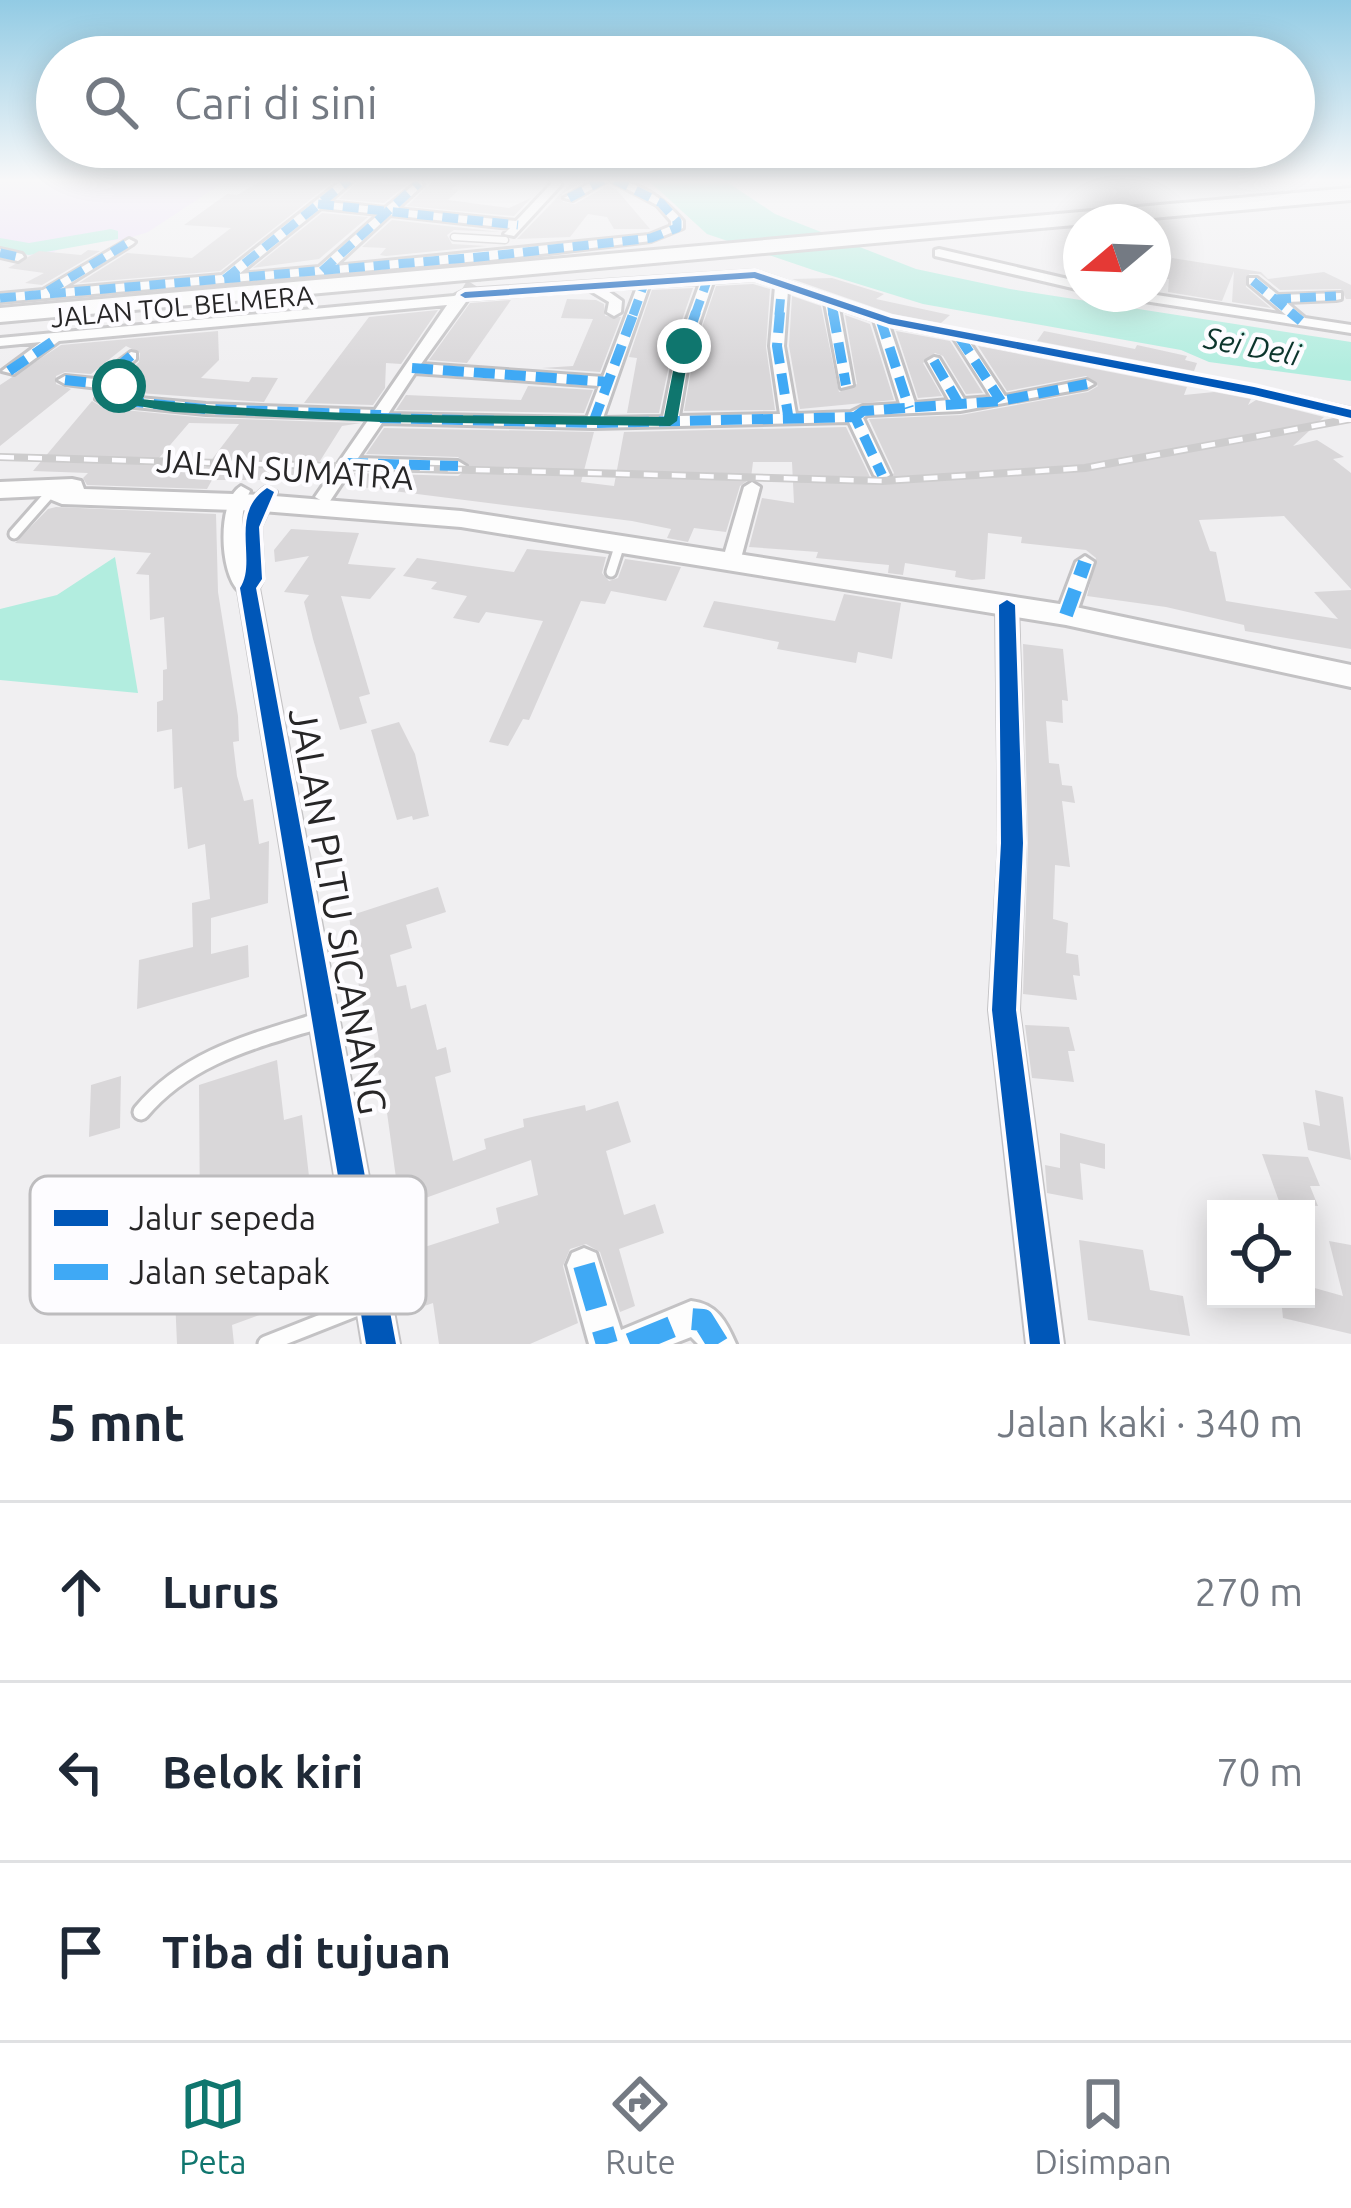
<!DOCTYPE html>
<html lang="id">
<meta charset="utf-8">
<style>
:root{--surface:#fff;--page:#f2f2f3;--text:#1f2937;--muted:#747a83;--line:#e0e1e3;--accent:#0f766e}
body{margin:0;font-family:Ubuntu,sans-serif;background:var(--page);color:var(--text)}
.controls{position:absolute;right:36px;bottom:36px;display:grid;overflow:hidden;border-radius:0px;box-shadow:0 6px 30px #0003}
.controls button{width:108px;height:108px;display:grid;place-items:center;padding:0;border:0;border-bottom:3px solid var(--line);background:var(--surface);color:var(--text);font:60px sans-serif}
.compass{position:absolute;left:1063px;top:204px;width:108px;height:108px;border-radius:50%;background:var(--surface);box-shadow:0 6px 30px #0003;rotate:251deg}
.stop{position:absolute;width:36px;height:36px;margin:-27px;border:9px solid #0f766e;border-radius:50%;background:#fff}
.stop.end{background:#0f766e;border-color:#fff;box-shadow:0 3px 12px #0008}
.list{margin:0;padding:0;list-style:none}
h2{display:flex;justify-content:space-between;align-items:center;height:156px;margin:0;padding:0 48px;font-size:51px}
h2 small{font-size:39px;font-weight:400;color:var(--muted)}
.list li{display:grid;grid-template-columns:78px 1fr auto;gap:36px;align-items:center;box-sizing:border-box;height:180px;padding:0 48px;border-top:3px solid var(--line)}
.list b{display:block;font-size:45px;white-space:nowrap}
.list em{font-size:39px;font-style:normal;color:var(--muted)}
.icon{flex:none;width:66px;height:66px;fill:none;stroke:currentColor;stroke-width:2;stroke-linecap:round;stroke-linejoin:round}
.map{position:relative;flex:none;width:1351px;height:1344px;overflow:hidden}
.search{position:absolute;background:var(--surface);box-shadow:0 6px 30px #0003;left:36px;right:36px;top:36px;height:132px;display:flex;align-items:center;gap:30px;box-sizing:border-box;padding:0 42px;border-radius:66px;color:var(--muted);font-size:45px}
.sheet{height:696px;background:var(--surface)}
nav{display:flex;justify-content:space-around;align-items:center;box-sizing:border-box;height:168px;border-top:3px solid var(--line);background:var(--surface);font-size:33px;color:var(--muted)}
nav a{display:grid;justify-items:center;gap:6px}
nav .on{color:var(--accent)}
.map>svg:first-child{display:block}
.green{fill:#ede0f9}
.water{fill:#b2eddf}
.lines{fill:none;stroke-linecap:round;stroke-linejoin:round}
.river{fill:#b2eddf;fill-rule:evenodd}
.building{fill:#d9d7d9;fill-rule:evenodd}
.minor-tunnel{stroke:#c8c7c9;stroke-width:12;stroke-dasharray:12 6;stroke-linecap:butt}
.service-far2-casing{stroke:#c3c2c4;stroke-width:9}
.service-far1-casing{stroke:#c3c2c4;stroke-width:15}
.service-casing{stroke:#c3c2c4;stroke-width:21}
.minor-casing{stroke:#c3c2c4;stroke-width:6}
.trunk-casing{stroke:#c3c2c4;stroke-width:6}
.motorway-casing{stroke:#c3c2c4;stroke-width:6}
.service-far2{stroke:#fdfdfd;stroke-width:6}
.service-far1{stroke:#fdfdfd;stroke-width:9}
.service{stroke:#fdfdfd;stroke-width:15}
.minor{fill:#fdfdfd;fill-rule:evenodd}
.trunk{fill:#fdfdfd;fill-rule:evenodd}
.motorway{fill:#fdfdfd;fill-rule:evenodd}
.rail-casing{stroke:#cdcccd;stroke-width:8}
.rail{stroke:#fdfcff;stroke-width:4.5;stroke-dasharray:14;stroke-linecap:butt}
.quiet-far3{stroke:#3fa9f5;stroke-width:9;stroke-dasharray:16 9;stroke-linecap:butt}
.quiet-far2{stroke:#3fa9f5;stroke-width:10;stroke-dasharray:21 10;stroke-linecap:butt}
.quiet-far1{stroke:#3fa9f5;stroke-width:14;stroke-dasharray:27 14;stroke-linecap:butt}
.quiet{stroke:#3fa9f5;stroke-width:22;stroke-dasharray:45 22;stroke-linecap:butt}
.cycleway-casing{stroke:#fdfcff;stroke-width:8}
.cycleway{fill:#0057b8;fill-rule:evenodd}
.route{fill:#0f766e}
.labels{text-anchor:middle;stroke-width:9;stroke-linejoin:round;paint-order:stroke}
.far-street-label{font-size:27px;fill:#272627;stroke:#fdfcff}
.far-water-label{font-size:30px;font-style:italic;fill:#0c352c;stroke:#fdfcff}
.street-label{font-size:33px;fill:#272627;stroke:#fdfcff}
.near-street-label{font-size:39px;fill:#272627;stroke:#fdfcff}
.key{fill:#fdfcff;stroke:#bdbcbe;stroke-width:3}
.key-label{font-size:33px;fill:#272627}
</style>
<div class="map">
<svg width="1351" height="1344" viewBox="0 0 1351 1344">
<rect width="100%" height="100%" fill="#f0eff1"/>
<!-- green -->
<path class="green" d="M0,180H227L148,232L123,240L72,242L43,258L0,250Z"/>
<!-- water -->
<g class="water">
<path d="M648,180H724L775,214L916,269L1010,289L1351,342V381L1209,362L1181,350L923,304L813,270L707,234Z"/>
<path d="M115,557L138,693L0,680V609L57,595Z"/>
</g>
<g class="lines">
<!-- river -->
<path class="river" d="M111,229L118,231V239L29,255L0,250V238L29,243Z"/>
</g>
<!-- building -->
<g class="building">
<path d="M263,180H335L220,271L79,283L127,253L192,258L231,228L184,225L227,194L237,195Z"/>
<path d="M434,180L459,182L451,189L459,190L448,200L509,208L531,198L514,216L407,206Z"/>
<path d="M574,180H586L562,194L563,202L575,204L607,186L616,189L650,229H614L607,217L588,214L570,237L517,239Z"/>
<path d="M358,182L406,185L384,203L339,199Z"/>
<path d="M322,213L368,217L319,259L253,268Z"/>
<path d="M392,220L501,232L454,230L447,235L452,244L487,246L386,256L380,255L386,248L362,247Z"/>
<path d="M88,250L100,251L42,285L25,283L44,273L8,268L39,251L81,255Z"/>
<path d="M1172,258L1261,272L1268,279L1324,272L1351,285V299H1346L1341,289L1280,290L1260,274H1249L1246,287L1271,308L1232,302L1234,271L1222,301L1168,292L1169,279H1164Z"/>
<path d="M832,278L884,294L876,299L950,315L941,323L893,314L792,279Z"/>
<path d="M753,284L770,289L766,347L775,410L684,411L695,348L716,286Z"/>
<path d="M693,288L673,346L659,413H627L637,358L629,357L652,290Z"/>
<path d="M792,296L821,306L839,392L857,384L845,315L870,324L894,400L800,409L789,346Z"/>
<path d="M567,299L596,300L604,304L605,316L621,317L600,372L542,368L573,366L593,319L561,318Z"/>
<path d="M511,300L467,363L429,360L470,303Z"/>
<path d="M438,310L401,364L386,363L385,388L373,405L304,403L369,317Z"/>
<path d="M218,331L219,360L201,378L249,382L252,377L278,378L264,402L126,392L130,383L120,379L139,362L140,353L126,346L91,374L65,372L56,376V384L71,389L0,446V385L61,345Z"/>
<path d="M896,331L950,341L983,393L966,394L943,356L935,353L923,363L942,396L918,398Z"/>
<path d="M1044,331L1135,349L1137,345L1187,356L1185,360L1197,363L1194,371L1037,341Z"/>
<path d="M978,346L1187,387L1184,395L1214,392L1251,399L1248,405L1256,400L1324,417L1293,446L1317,440L1344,457L1333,459L1351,473V589L1284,516L1199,520L1210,551L1216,552L1226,601L1338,619L1314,592L1351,590V649L1245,631L1244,625L1166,607L1087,596L1096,558L1086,550L1021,543L1022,537L988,533L985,579L972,580L955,577L956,571L905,563L903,575L888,573L889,565L816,558L818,552L749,547L762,498L794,503L792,462H753L751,478L740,486L726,532L694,528L688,542L667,538L671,529L632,521L346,485L354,473L458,476L470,467L458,457L366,454L384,428L594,432L581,482L614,486L624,432L846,427L870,477L884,484L894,473L869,419L961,415L1088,392L1098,386L1086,376L1007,391Z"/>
<path d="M528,386L593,390L584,413L396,410L406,395L521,400Z"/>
<path d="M92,401L104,408L206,418L361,423L342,426L308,480H212L207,489L87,485L83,478L88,473L33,471ZM189,423L239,424L206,467L153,465Z"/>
<path d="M56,507L216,514L218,592L238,716L239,741L233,742L237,776L244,801L253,799L259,844L269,841L268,903L211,918V954L248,945L249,977L137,1009L139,960L193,947L192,903L210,899L205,844L188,849L182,787L174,789L172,729L157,732V702L163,700V670L167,669L164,617L150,620L149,575L136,574L151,553L15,543L48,509Z"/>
<path d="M291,529L359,533L348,564L396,568L370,599L341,596L370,694L359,697L367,723L340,730L313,639L304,602L309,595L284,592L309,556L275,562L274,550Z"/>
<path d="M527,549L606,557L602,573L609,581L618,578L625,559L681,567L666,601L611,591L605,604L581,601L529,720L523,719L508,746L489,742L543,621L486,612L479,623L453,618L467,596L431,589L437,582L403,576L417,558L514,572Z"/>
<path d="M844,594L901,603L892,659L858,652L856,663L777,649L779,642L703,627L714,601L835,621Z"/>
<path d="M1023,644L1063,649L1068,701L1062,700L1063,723L1046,721L1049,763L1059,764L1062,785L1072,786L1075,803L1062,801L1070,867L1055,865L1053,919L1068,923L1066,953L1078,955L1080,976L1073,975L1077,1000L1023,994L1028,843Z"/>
<path d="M399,722L415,754L429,816L413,820L412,816L397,820L371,730Z"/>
<path d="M438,887L446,912L406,925L412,948L390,955L397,987L406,985L411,1009L426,1004L437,1050L446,1047L451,1072L435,1077L453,1161L486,1149L484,1139L524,1127L523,1119L585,1105L586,1111L618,1101L631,1142L606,1151L624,1215L655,1204L664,1233L619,1249L635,1306L620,1312L600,1252L586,1244L570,1249L563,1266L578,1323L530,1344H439L433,1303L410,1311L403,1254L499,1223L496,1208L538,1195L531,1160L406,1205L400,1176L396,1178L384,1091L375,1062L373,1044L379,1042L374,1011L365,1014L360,994L349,916Z"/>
<path d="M1025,1025L1069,1027L1075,1051H1068L1074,1082L1032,1078Z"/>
<path d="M277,1060L284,1120L302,1115L311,1194L319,1191L335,1287L232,1325L234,1344H177L175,1298L266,1267L261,1204L200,1225L199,1085Z"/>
<path d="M121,1076L120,1128L89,1137L91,1085Z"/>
<path d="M1315,1090L1343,1097L1351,1160L1308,1150L1303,1122L1320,1126Z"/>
<path d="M1060,1133L1105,1144V1169L1080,1163L1083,1200L1047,1193L1045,1165L1060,1168Z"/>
<path d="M1262,1154L1308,1157L1320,1186H1310L1318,1206L1280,1204Z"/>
<path d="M1079,1240L1143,1250L1150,1290L1183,1296L1190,1336L1088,1320Z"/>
<path d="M1329,1241L1351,1245V1334L1283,1318L1281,1299H1313L1311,1287L1343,1296Z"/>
</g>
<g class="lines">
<!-- minor-tunnel -->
<path class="minor-tunnel" d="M466,294L487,259"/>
<!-- service-far2 casing -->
<g class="service-far2-casing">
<path id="service-far2" d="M454,237L505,240"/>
</g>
<!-- service-far1 casing -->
<g class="service-far1-casing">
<g id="service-far1">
<path d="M14,534L52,491"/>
<path d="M611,572L620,544"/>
</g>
</g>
<!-- service casing -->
<g class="service-casing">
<g id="service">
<path d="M141,1112C188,1056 254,1041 321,1020"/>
<path d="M266,1344L370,1303"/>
</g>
</g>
<!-- minor casing -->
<g class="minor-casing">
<g id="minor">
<path d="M342,180H354L328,202L385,208L420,180L423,185L397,209L516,221L551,184L550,180H560L561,185L514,236L504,234L510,228L390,215L335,266L649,235L671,226V221L657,205L610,180C638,180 665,200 683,221V228L651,241L490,260L0,302V294L43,290L129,239L135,242L133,244L61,289L222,275ZM321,208L379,214L319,267L239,274Z"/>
<path d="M595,180H608L573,200L564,198Z"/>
<path d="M0,249L22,254L24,257L18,261L0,257Z"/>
<path d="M939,249L1081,282V290L935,256V250Z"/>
<path d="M755,271L892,318L1254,387L1351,409V419L1254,395L968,340L1005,396L1087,380L1094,384L1087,388L960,411L867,415L863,418L890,475L882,480L874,475L849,422L593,428L382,423L358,458L458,461L466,466L458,471L352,468L330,501L324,502L315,497L369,419L206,414L104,404L96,399L107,389L65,384L58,380L65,376L95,379L131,352L136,353V359L111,381L126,386L117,396L206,404L375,410L447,305L59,341L14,374L2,371L41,342L0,346V338L454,296L466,290ZM754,279L775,286L770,346L780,414L679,416L691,347L713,282ZM700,283L677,347L663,417L603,418L649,286ZM637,287L603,377L421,364L468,299L589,290L609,302L607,312L614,316L621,312L622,301L605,289ZM788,290L825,303L841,388L853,385L839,308L874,320L900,404L863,406L851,412L796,414L784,346ZM889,325L953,337L991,397L964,399L939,358L934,357L927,361L949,400L915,403ZM415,373L599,386L587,418L388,414Z"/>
<path d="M1249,278H1257L1278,295L1341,293V299L1336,300L1286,302L1305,318L1351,325V333L1125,298L1119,294H1150L1286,315L1249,284Z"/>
<path d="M752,482L760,487L740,562L738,566H724L722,562L744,487Z"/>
<path d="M241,486L250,491C241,508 241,526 243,545C242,525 249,496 267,487L276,492L260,527L263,579L258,588L399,1344H363L239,591C219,573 217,500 241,486Z"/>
<path d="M1085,556L1094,562L1076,615L1073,619H1059L1056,615L1076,562Z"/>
<path d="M1007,599L1017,605L1024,843L1018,1010L1063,1344H1027L990,1010L1000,843L997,605Z"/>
<path d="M584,1248L596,1253L621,1330L691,1301C717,1304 726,1321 736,1344H698L691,1337L673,1344H589L567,1265L572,1253Z"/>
</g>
</g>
<!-- trunk casing -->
<g class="trunk-casing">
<path id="trunk" d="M72,479L81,481L84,489L262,495L461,511L1066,605L1351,665V687L1066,625L461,527L262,511L62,504L42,496L0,498V482Z"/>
</g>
<!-- motorway casing -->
<g class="motorway-casing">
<path id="motorway" d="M1351,188V200L0,322V308Z"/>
</g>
<!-- service-far2 -->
<use href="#service-far2" class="service-far2"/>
<!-- service-far1 -->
<use href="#service-far1" class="service-far1"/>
<!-- service -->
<use href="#service" class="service"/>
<!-- minor -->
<use href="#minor" class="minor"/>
<!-- trunk -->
<use href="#trunk" class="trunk"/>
<!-- motorway -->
<use href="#motorway" class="motorway"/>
<!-- rail casing -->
<g class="rail-casing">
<path id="rail" d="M0,457L882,481L1085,468L1351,419"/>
</g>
<!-- rail -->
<use href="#rail" class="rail"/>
<!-- quiet-far3 -->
<g class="quiet-far3">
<path d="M569,198L603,180"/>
<path d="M318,204L518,225"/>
<path d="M0,253L18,257"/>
<path d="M322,271L419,183"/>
<path d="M225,279L349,180"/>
<path d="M1253,281L1294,315"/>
<path d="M48,291L129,242"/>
<path d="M0,298L490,256L651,238L677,228V221L661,203L615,180"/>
<path d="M1275,299L1336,296"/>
<path d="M831,301L833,315"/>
<path d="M633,315L645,281"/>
<path d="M695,315L708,278"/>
<path d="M779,315L782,282"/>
</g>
<!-- quiet-far2 -->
<g class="quiet-far2">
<path d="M780,312L777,346L789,421"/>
<path d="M833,312L846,385"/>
<path d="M1290,312L1301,321"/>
<path d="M880,318L909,408"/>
<path d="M958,335L1001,401"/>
<path d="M934,361L960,406"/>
<path d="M412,368L610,382"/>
<path d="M9,371L59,337"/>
<path d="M65,380L119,386L104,399L206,409L381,415"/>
<path d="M99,383L131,356"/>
<path d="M855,417L863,411L1001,401L1087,384"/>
<path d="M380,418L593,423L855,417L882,475"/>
<path d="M670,421L684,347L696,312"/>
<path d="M593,423L634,312"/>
<path d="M347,463L458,466"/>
</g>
<!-- quiet-far1 -->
<path class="quiet-far1" d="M1066,615L1085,562"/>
<!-- quiet -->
<g class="quiet">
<path d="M584,1265L607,1344"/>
<path d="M630,1344L691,1319L703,1320L718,1344"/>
</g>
<!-- cycleway casing -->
<g class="cycleway-casing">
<g id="cycleway">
<path d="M755,272L891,318L1254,387L1351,410V418L1254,395L889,324L754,278L465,298L460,295L465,292Z"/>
<path d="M267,488L274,492L259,527L262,579L256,588L396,1344H366L240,588C258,561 228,514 267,488Z"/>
<path d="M1007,600L1015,605L1023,843L1016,1010L1060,1344H1030L992,1010L1001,843L999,605Z"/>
</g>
</g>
<!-- cycleway -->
<use href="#cycleway" class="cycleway"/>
</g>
<!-- sky -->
<linearGradient id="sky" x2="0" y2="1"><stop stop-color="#92cbe4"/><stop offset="0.49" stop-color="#f8f8f9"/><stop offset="1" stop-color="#f8f8f9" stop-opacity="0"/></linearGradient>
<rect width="1351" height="368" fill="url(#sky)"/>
<!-- route -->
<path class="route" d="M684,343L690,346L677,421L670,426L380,422L174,412L97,399L119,381L126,386L115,396C297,418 481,415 664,417L678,346Z"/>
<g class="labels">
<!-- far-street labels -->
<g class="far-street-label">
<text transform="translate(182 307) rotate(-5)" y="9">JALAN TOL BELMERA</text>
</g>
<!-- far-water labels -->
<g class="far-water-label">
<text transform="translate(1252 347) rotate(11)" y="10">Sei Deli</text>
</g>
<!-- street labels -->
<g class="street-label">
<text transform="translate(285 469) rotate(4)" y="12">JALAN SUMATRA</text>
</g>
<!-- near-street labels -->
<g class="near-street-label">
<text transform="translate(338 911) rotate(80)" y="14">JALAN PLTU SICANANG</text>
</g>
</g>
<!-- legend -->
<rect x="30" y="1176" width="396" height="138" rx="18" class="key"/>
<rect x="54" y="1210" width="54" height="16" fill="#0057b8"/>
<rect x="54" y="1264" width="54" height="16" fill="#3fa9f5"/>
<g class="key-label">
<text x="129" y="1230">Jalur sepeda</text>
<text x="129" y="1284">Jalan setapak</text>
</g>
</svg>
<div class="controls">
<button><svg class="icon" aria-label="locate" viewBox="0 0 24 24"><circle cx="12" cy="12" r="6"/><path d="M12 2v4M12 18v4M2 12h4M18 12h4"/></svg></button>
</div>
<svg class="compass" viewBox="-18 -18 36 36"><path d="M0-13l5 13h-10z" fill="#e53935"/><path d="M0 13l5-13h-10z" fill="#747a83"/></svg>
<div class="stop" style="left:119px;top:386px"></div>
<div class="stop end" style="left:684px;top:346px"></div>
<div class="search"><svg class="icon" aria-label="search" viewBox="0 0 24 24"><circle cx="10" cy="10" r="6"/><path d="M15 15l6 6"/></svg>Cari di sini</div>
</div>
<section class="sheet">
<h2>5 mnt<small>Jalan kaki · 340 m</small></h2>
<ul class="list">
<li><svg class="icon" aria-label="ahead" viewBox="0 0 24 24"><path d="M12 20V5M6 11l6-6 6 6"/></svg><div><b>Lurus</b></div><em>270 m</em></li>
<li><svg class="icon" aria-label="left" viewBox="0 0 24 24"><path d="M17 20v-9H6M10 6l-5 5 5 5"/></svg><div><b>Belok kiri</b></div><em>70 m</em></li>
<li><svg class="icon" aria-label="arrive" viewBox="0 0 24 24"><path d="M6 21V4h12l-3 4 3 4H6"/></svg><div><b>Tiba di tujuan</b></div></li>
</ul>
</section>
<nav>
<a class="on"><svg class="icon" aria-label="map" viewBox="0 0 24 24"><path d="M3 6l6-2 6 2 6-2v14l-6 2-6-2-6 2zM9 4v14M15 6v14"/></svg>Peta</a>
<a><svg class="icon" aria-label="directions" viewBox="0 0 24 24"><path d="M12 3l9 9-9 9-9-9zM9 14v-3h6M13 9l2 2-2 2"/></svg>Rute</a>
<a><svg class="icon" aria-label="saved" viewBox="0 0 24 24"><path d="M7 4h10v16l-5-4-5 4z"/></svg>Disimpan</a>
</nav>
